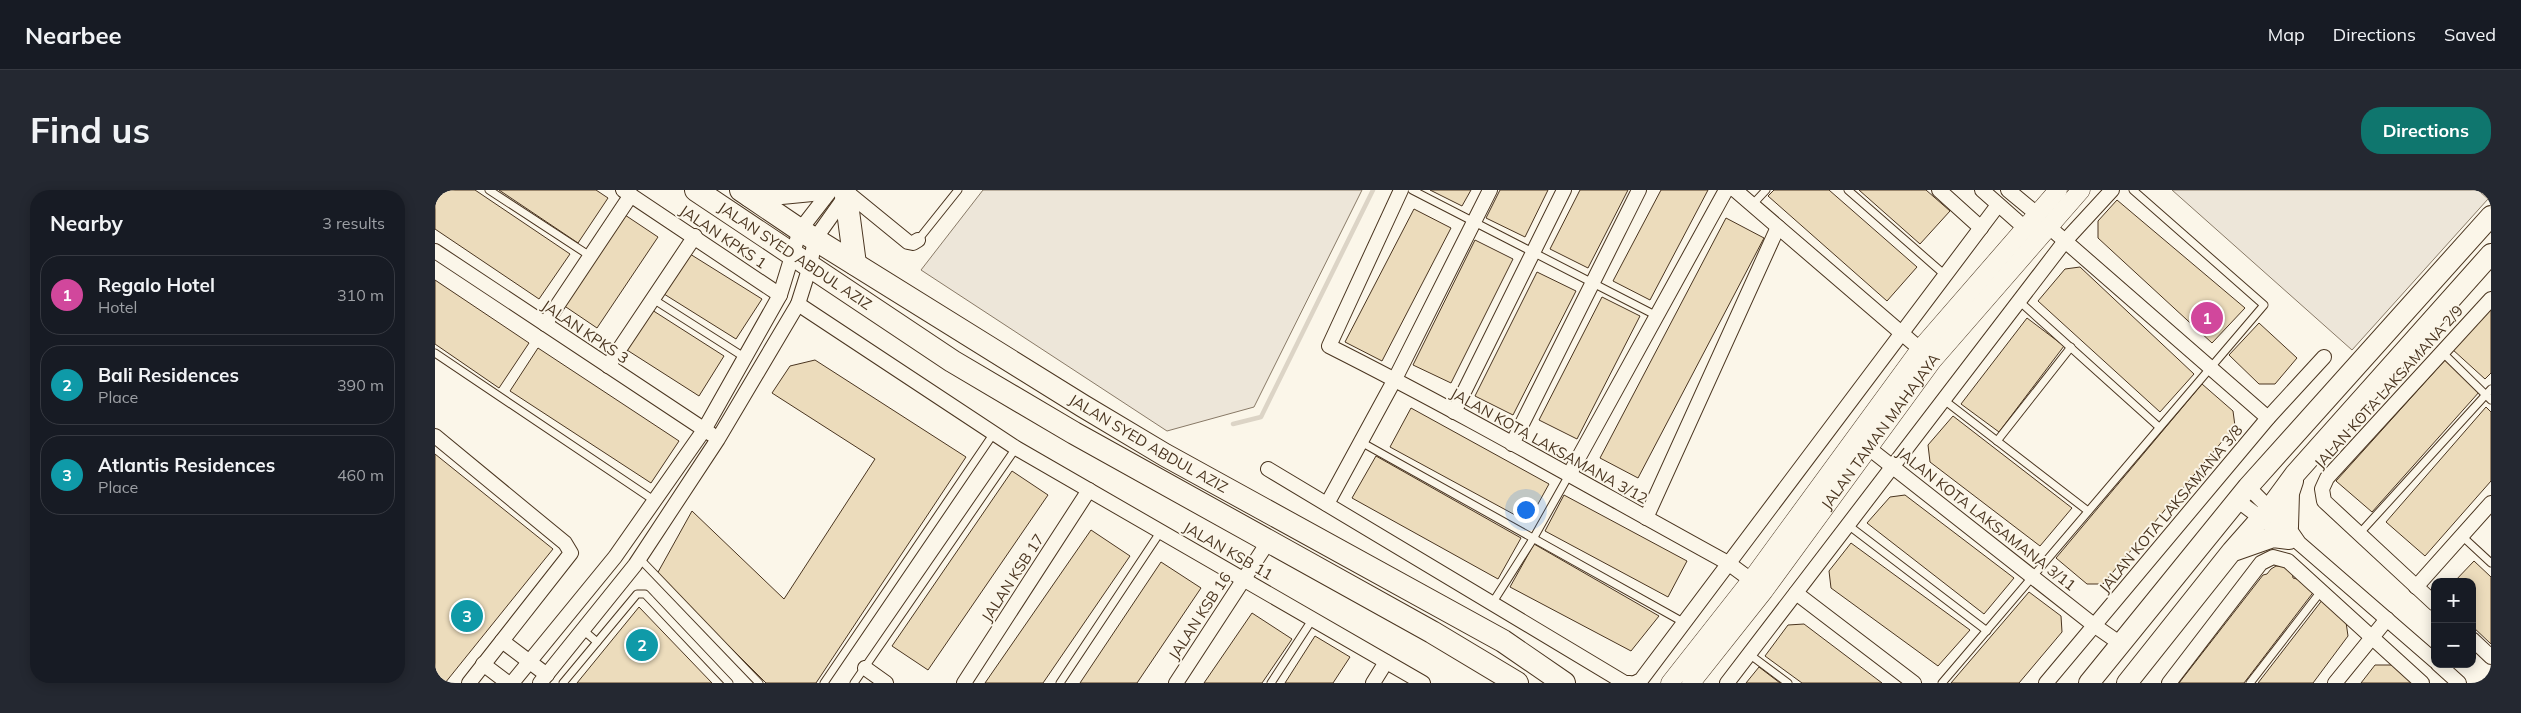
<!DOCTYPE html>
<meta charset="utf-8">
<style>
:root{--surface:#171b24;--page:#242831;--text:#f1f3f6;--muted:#9ea1a6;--line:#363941;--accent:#0f766e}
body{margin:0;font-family:Mulish,sans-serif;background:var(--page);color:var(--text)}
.controls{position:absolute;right:15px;bottom:15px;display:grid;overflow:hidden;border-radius:10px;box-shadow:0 2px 12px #0003}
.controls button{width:45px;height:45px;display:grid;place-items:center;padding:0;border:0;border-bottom:1px solid var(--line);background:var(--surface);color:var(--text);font:25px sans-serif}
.you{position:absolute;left:1090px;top:319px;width:18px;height:18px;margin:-12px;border:4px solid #fff;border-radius:50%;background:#1a73e8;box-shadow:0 0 0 8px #1a73e833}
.badge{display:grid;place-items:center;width:32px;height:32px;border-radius:50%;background:var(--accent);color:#fff;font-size:16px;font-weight:700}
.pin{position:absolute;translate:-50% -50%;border:2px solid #fff;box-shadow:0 1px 5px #0006}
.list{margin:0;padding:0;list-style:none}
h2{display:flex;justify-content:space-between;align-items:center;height:65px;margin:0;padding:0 20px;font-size:21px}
h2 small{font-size:16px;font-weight:400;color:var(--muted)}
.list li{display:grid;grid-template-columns:32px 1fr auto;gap:15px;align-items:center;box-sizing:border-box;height:80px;margin:0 10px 10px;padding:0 10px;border:1px solid var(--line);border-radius:20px}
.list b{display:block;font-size:19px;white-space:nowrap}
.list p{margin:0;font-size:16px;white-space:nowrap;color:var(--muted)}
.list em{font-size:16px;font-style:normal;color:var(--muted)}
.map{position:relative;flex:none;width:2056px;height:493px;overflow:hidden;border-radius:20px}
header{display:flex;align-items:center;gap:30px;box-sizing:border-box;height:70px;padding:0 25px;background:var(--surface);border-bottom:1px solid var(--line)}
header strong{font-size:24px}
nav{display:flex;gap:28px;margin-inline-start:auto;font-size:18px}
.intro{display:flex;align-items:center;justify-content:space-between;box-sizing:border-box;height:120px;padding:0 30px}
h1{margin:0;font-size:35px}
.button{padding:12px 22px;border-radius:20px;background:var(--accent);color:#fff;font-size:18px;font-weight:700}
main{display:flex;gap:30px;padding:0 30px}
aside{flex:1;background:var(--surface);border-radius:20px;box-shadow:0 2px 12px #0003}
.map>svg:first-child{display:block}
.green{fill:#ede6d9;stroke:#887966}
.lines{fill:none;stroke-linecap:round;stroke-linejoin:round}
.stream{stroke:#dcd4c6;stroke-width:4.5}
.building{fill:#ecdcbc;stroke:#4a3520}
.service-casing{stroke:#4a3520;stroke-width:9}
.minor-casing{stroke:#4a3520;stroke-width:16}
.tertiary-casing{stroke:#4a3520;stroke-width:19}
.secondary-casing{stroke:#4a3520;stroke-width:22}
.primary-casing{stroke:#4a3520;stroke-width:24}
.service{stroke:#fbf6e9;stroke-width:7}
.minor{stroke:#fbf6e9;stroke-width:14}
.tertiary{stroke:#fbf6e9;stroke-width:18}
.secondary{stroke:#fbf6e9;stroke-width:20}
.primary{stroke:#fbf6e9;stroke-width:22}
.labels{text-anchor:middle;stroke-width:4;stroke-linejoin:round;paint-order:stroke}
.street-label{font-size:15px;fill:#4a3520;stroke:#fbf6e9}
</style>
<header>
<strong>Nearbee</strong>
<nav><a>Map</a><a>Directions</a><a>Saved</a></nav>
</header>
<div class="intro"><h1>Find us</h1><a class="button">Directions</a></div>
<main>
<aside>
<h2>Nearby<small>3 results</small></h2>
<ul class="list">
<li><span class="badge" style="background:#d1479c">1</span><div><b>Regalo Hotel</b><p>Hotel</p></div><em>310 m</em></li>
<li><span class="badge" style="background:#0f9aa8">2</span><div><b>Bali Residences</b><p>Place</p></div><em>390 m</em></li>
<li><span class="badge" style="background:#0f9aa8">3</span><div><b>Atlantis Residences</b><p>Place</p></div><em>460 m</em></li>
</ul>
</aside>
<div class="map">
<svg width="2056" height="493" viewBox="0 0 2056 493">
<rect width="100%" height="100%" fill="#fbf6e9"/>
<!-- green -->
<g class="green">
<path d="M548,0H927L819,217L732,241L486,80Z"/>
<path d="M1737,0H2043L2053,9L1917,160Z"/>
</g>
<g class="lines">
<!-- stream -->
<path class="stream" d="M798,234L826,227L938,0"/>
</g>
<!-- building -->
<g class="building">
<path d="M0,0H40L135,64L104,109L0,39Z"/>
<path d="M64,0H161L173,8L143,53Z"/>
<path d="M995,0H1036L1027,16Z"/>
<path d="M1065,0H1113L1090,47L1051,28Z"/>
<path d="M1145,0H1193L1153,78L1115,59Z"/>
<path d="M1226,0H1273L1215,110L1178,91Z"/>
<path d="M1339,0H1394L1482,77L1452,111L1333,6Z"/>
<path d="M1424,0H1491L1515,21L1485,54Z"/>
<path d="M1682,10L1810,118L1777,153L1663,48V31Z"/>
<path d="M979,19L1016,38L947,171L910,152Z"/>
<path d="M190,25L223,47L162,138L128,115Z"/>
<path d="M1291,28L1329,48L1203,288L1165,268Z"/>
<path d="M1040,50L1078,69L1016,193L978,175Z"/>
<path d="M255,64L327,109L301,149L229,104Z"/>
<path d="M1645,77L1759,184L1725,222L1603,111L1630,79Z"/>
<path d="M1102,82L1141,101L1078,225L1040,206Z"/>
<path d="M0,90L94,153L64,198L0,154Z"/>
<path d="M1167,107L1205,126L1142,249L1104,230Z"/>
<path d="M2056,118V183L2050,189L2017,159Z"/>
<path d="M217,120L289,166L264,206L192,160Z"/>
<path d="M1592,128L1629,156L1564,242L1526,214Z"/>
<path d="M1824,133L1862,168L1840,194H1824L1794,165Z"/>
<path d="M103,158L244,251L216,293L75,201Z"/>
<path d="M380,170L531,267L381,493H331L222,384L257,321L349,409L440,269L337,203L355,176Z"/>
<path d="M2010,170L2045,201L1937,322L1901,291Z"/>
<path d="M1767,194L1798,221L1800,236L1668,394H1652L1621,368Z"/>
<path d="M2051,217L2056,222V291L1990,366L1951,332Z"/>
<path d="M976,218L1114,294L1093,332L955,257Z"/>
<path d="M1518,226L1637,318L1605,356L1495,272L1493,255Z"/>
<path d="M0,264L118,359L10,493H0Z"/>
<path d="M941,266L1086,348L1063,389L917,308Z"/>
<path d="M577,281L613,305L493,480L457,456Z"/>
<path d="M1129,305L1252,371L1233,407L1110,341Z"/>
<path d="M1470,305L1579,388L1549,424L1432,333L1455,307Z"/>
<path d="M656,340L695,366L608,493H550Z"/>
<path d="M1416,353L1535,440L1503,476L1396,398L1394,381Z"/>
<path d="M1099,354L1224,426L1196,461L1075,397Z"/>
<path d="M2039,371L2056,387V454L2037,436V392H2019Z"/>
<path d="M726,372L766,398L702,493H645Z"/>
<path d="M1841,376H1848L1857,382L1858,388L1866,390L1880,400L1809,493H1744L1828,385L1832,384L1836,379Z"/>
<path d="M1594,402L1626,426L1627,442L1584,493H1516Z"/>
<path d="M1888,409L1911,432L1913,446L1878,493H1823Z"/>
<path d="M204,417L277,493H142Z"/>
<path d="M817,423L857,449L827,493H769Z"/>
<path d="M1369,434L1447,493H1367L1330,466L1353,435Z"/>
<path d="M880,446L915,467L898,493H850Z"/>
<path d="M1940,475H1958L1978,493H1926Z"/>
<path d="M1324,477L1345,493H1311Z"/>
</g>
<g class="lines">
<!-- service casing -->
<g class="service-casing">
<g id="service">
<path d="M54,0L155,66"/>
<path d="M977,0L1222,126"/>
<path d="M1413,0L1510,85"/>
<path d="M1317,15L1331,0"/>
<path d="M483,50L523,0"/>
<path d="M218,109L309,167"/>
<path d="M1584,111L1724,237"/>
<path d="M2007,162L2056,210"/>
<path d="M0,163L220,311"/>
<path d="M1509,210L1653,321"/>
<path d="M1562,251L1636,157"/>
<path d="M926,252L1248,432"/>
<path d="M1413,335L1552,441"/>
<path d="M1924,344L2056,199"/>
<path d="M2028,347L2056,373"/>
<path d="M204,368L324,493"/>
<path d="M1058,412L1098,349L1134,285"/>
<path d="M148,440L162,452"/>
<path d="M1314,464L1353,493"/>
<path d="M128,493L202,404H210L294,493"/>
<path d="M389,493L559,243"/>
<path d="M419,493L581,258"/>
<path d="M625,493L726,341"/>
<path d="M836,493L877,430"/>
<path d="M1507,493L1829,115L1698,0"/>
<path d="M1815,493L1887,400"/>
</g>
</g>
<!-- minor casing -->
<g class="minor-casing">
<g id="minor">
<path d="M188,0L345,105"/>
<path d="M966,0L894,156C1029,224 1160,300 1293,373L1316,390"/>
<path d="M1300,0L1492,165"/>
<path d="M1504,0L1546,38"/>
<path d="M1547,0L1590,38L1598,37"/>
<path d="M1573,0L1602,24L1603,33"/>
<path d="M413,3L473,52L478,53L483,50"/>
<path d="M1614,37L1833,228"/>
<path d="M0,61L276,244"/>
<path d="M363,114L581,258L988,493"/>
<path d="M110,134L196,5"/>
<path d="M173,176L260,46"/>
<path d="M1019,222L1129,0"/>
<path d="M0,246L130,353L136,363L34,493"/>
<path d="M1426,252L1660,436L1686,454"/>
<path d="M1077,254L1204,0"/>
<path d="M833,279L1190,493H1195"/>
<path d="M1134,285L1291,0"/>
<path d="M1813,297L1853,337L1864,353L2000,471"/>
<path d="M1802,310L1852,348"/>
<path d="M892,314L960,189L1055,0"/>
<path d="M1211,328L1343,37"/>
<path d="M1981,397L2056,313"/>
<path d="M1361,403L1479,493"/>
<path d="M2000,414L1889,311L1887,299L1892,288L2056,109"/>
<path d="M2037,449L2056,467"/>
<path d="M67,451L112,485"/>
<path d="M48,474L73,493"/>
<path d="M2003,474L2024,493"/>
<path d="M430,478L451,493"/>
<path d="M77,493L180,367L269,240L345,105L365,40L396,0"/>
<path d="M105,493L200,375L283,249L363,114L375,76L380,49L412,4"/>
<path d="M529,493L654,300"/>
<path d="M741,493L833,352"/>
<path d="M938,493L951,472"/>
<path d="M1200,493L1206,490L1563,15"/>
<path d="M1292,493L1630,51L1677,0"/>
<path d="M1611,493L1833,228L1889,167"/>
<path d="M1734,493L1826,373L1838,367L1853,371L1987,493"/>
<path d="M1900,493L1952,429"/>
</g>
</g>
<!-- tertiary casing -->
<g class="tertiary-casing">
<g id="tertiary">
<path d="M1235,493L1316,390L1485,159L1623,0"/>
<path id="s1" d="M1256,493L1329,401L1498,170L1646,0"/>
</g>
</g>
<!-- secondary casing -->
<g class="secondary-casing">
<g id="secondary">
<path d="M1853,337L1854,303L1858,291"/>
<path d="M1801,360L1838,347L1854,349"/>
<path d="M1654,493L1813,297L2056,26"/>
<path d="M1692,493L1797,361L1835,318L1860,284L2056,64"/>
</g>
</g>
<!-- primary casing -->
<g class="primary-casing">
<g id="primary">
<path id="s2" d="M261,0L517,171L639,243L997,442L1082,493"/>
<path id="s3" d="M306,0L365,40L648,216L730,265L1068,451L1129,493"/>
<path d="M315,6L377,0"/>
<path d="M411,6L420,74"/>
</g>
</g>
<!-- service -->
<use href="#service" class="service"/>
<!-- minor -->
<use href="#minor" class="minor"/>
<!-- tertiary -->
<use href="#tertiary" class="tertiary"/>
<!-- secondary -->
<use href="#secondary" class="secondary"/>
<!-- primary -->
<use href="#primary" class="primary"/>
</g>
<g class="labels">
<!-- street labels -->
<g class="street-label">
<text transform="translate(288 47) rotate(34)" y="5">JALAN KPKS 1</text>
<text dy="5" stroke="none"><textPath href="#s2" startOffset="119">JALAN SYED ABDUL AZIZ</textPath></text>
<text transform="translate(150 142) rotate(34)" y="5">JALAN KPKS 3</text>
<text transform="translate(1954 197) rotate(-48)" y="5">JALAN KOTA LAKSAMANA 2/9</text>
<text dy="5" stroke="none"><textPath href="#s1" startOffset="315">JALAN TAMAN MAHAJAYA</textPath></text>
<text dy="5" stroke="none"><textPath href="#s3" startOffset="480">JALAN SYED ABDUL AZIZ</textPath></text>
<text transform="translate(1114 256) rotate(29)" y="5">JALAN KOTA LAKSAMANA 3/12</text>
<text transform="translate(1736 319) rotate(-50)" y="5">JALAN KOTA LAKSAMANA 3/8</text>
<text transform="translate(1551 329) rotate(38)" y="5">JALAN KOTA LAKSAMANA 3/11</text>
<text transform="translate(793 361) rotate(30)" y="5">JALAN KSB 11</text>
<text transform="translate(578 388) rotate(-57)" y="5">JALAN KSB 17</text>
<text transform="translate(765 426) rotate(-57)" y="5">JALAN KSB 16</text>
</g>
</g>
</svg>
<div class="controls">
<button>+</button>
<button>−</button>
</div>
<div class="you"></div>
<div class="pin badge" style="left:1772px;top:128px;background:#d1479c">1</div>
<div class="pin badge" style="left:207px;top:455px;background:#0f9aa8">2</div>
<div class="pin badge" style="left:32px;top:426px;background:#0f9aa8">3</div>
</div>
</main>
